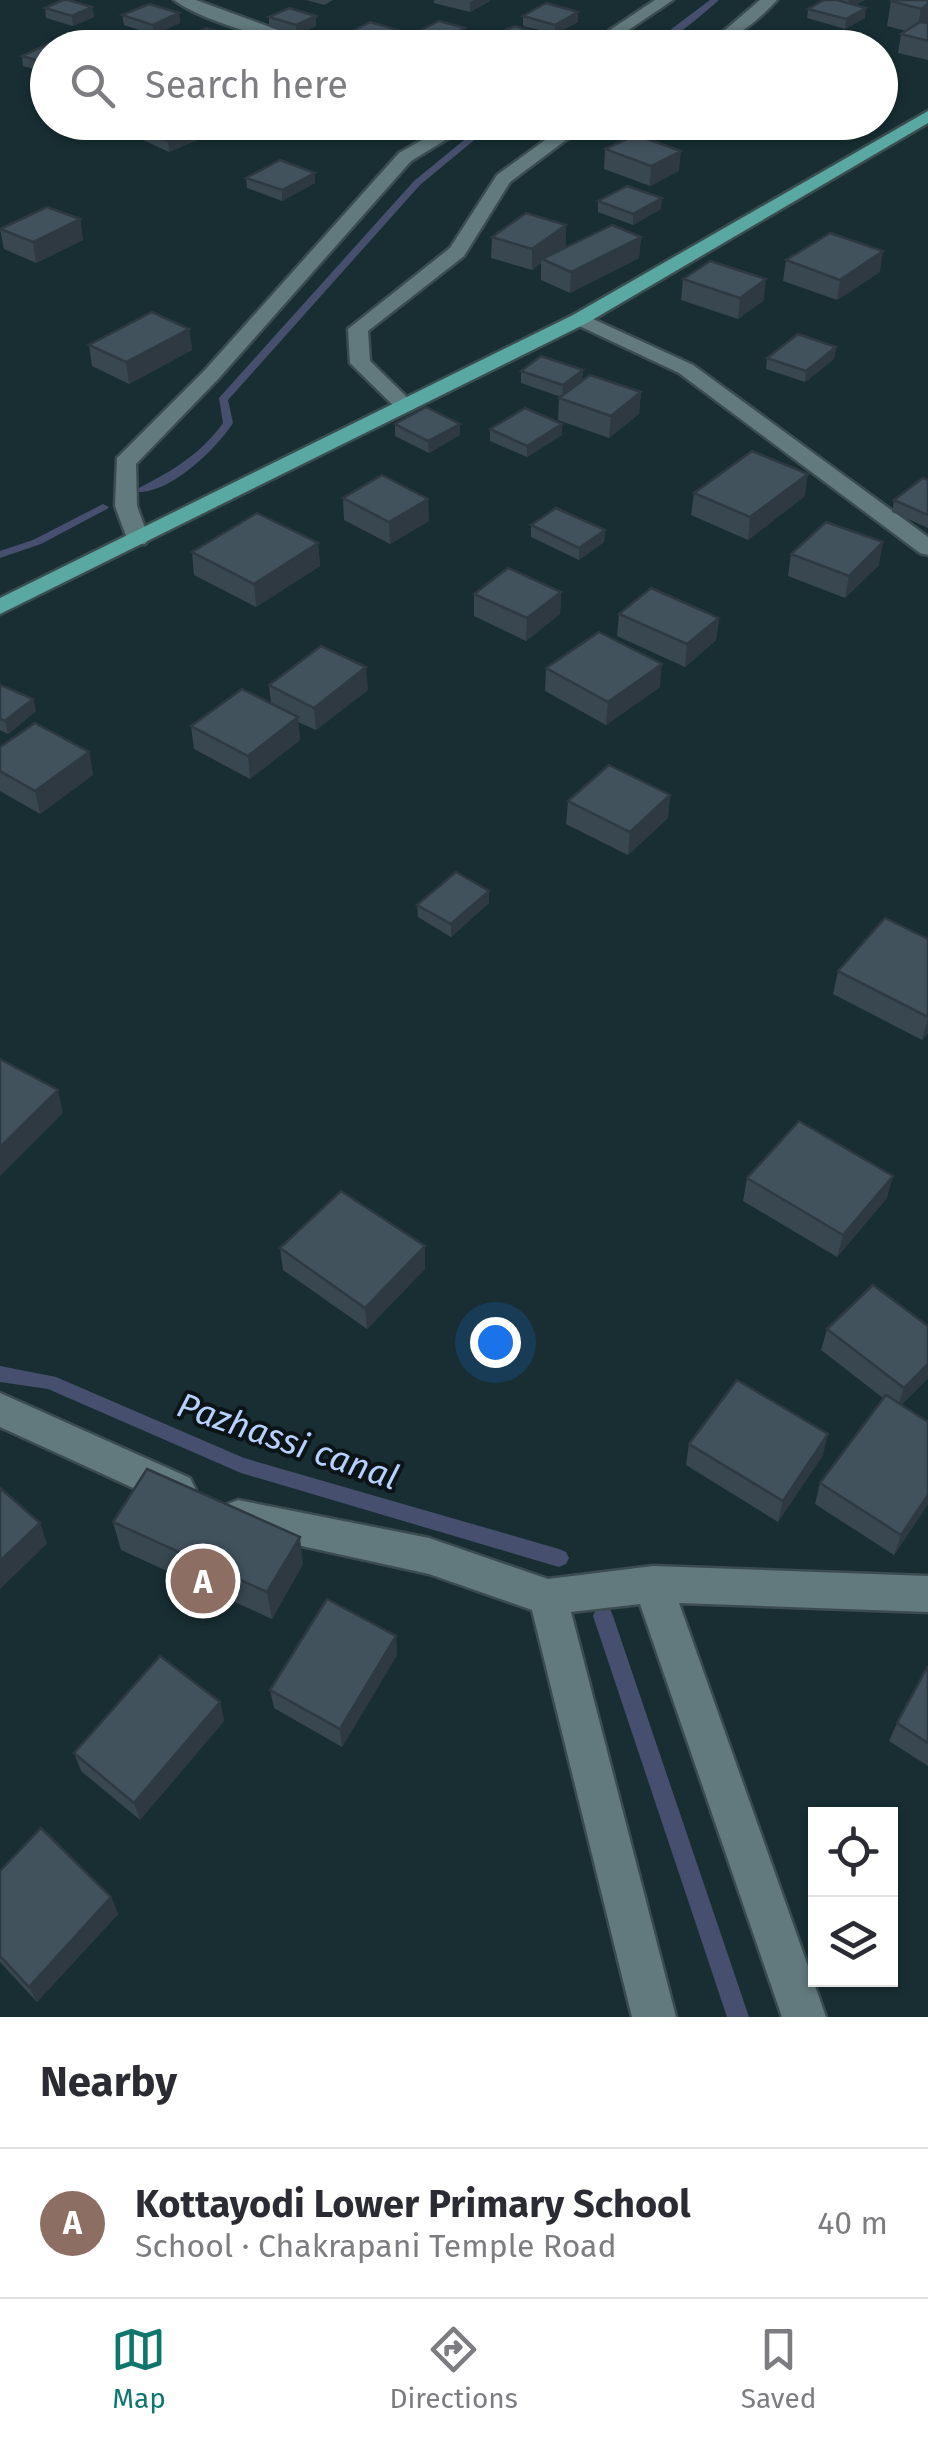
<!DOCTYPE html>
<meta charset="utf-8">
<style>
:root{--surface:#fff;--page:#f2f2f3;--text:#2b2b33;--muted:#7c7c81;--line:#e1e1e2;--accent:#0f766e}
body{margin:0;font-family:"Fira Sans",sans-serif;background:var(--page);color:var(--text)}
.controls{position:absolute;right:30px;bottom:30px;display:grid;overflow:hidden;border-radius:0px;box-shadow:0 2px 8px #0004}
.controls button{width:90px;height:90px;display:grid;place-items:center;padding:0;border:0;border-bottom:2px solid var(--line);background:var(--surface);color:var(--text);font:50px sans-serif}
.you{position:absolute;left:495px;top:1342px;width:35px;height:35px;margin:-25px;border:8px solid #fff;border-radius:50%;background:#1a73e8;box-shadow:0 0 0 15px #1a73e833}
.badge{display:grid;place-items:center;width:65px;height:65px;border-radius:50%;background:var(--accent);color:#fff;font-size:32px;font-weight:700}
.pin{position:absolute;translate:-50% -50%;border:5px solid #fff;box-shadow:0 2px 10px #0006}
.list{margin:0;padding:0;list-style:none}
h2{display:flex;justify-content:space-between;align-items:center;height:130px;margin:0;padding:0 40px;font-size:42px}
h2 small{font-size:32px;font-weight:400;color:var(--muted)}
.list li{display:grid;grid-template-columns:65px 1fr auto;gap:30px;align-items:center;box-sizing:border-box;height:150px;padding:0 40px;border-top:2px solid var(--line)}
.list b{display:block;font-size:38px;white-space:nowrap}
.list p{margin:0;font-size:32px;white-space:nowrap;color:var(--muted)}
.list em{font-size:32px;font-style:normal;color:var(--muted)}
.icon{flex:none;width:55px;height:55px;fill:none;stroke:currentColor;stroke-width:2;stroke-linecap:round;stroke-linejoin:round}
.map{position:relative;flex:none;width:928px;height:2017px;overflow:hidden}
.search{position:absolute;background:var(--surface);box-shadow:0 2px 8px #0004;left:30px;right:30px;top:30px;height:110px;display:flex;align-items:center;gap:25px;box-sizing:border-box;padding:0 35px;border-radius:55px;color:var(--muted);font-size:38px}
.sheet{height:280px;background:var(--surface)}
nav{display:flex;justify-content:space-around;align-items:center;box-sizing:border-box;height:140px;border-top:2px solid var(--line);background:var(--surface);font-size:28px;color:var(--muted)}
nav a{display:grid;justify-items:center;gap:5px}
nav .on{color:var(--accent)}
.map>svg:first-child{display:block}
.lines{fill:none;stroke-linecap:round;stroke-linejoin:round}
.stream{fill:#46506e;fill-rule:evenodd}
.street-casing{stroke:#3a4c4f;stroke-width:5}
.primary-casing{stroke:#3a4c4f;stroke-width:5}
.street{fill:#62797e;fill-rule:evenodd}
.primary{fill:#5aa8a2;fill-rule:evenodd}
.wall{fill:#384750}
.shaded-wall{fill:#2e3941}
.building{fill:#41525d;stroke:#2e3941;stroke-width:2.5}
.labels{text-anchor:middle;stroke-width:8;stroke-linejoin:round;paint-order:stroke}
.near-water-label{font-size:35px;font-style:italic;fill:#b8d0fd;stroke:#0b1416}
</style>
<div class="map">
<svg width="928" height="2017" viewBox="0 0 928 2017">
<rect width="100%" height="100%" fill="#182e32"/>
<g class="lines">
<!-- stream -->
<g class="stream">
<path d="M710,0H719C698,18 667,48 638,48L670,30Z"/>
<path d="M486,122H496L420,185L228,400L233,423C216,449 172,492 139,492V488C172,471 201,454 223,423L219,398L414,181Z"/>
<path d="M103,504L109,507L107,509L41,544L0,558V551L33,540Z"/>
<path d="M0,1366L56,1377L244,1458L559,1549L566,1552L569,1558L566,1564L559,1567L241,1473L48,1389L0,1382Z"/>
<path d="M603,1607L610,1609L613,1616L749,2017H727L593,1616L596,1609Z"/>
</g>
<!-- street casing -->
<g class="street-casing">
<g id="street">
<path d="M174,0H196L283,32L338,48C297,48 206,24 174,0Z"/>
<path d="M655,0H673L602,48H583Z"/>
<path d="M760,0H777C751,28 724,48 685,48L724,31Z"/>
<path d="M454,122H475L411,161L219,378L136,464L137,506L149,539L145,544H129L115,506L117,458L205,370L399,153Z"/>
<path d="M570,122H590L510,182L464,256L368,331L370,361L416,406L412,410H398L350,363L348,329L450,248L497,175Z"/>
<path d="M580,313L693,365L928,537V555L920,553L679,373L573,323V315Z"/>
<path d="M0,1393L190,1478L196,1490L190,1502L177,1507L164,1502L0,1427Z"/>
<path d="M238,1500L429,1538L548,1579L653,1566L928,1576V1612L679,1603L826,2017H782L640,1604L571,1612L676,2017H632L532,1610L429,1574L225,1529L219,1517L225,1505Z"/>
</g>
</g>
<!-- primary casing -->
<g class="primary-casing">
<path id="primary" d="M928,111V123L587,323L0,614V598L573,315Z"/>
</g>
<!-- street -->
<use href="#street" class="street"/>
<!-- primary -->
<use href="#primary" class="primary"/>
</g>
<!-- wall -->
<g class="wall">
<path d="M306,0H333L324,5Z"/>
<path d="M434,0H490V1L470,12L434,3Z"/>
<path d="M819,0H865L855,5L865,18L845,29L807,18L808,9L822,1Z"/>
<path d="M928,0V60L898,53L901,34L906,31L887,26L891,1Z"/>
<path d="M92,7L94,17L73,26L46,18L45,8Z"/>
<path d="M179,13L180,23L154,35L124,25L122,15Z"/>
<path d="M523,16L578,22L555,34L523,26Z"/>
<path d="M269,17L316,26L296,35L269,26Z"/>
<path d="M351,32L398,40L383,48H373L351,42Z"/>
<path d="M417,32L465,37L447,48H438L418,42Z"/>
<path d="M491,36L544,45L538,48H494L491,46Z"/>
<path d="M48,48V73L23,66L22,56Z"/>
<path d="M210,122H243L230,129Z"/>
<path d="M652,122H713L682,136L652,125Z"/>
<path d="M206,126L207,136L169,152L143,140L142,130Z"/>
<path d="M605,149L679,171L650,186L604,169Z"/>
<path d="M246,178L315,183L282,201L247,188Z"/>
<path d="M598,201L661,209L633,225L598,212Z"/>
<path d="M80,219L83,240L36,263L4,249L0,229Z"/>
<path d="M492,237L566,246L558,251L641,237L639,258L570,293L541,280V263L532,270L491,258Z"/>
<path d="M786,260L880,272L837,300L783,281Z"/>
<path d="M683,279L764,300L738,319L681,300Z"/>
<path d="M189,329L192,350L129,384L92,366L89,345Z"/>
<path d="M836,347L834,359L805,382L766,369L767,358Z"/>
<path d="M583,370L582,380L641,392L639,414L609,438L558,420L559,398L561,397L521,383V371Z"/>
<path d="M395,424H460V435L429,453L395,436Z"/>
<path d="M490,429L562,435L527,457L490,441Z"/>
<path d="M928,480V528L892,512L894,500Z"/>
<path d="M694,493L805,496L748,540L691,515Z"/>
<path d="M343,498L428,499L429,521L390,544L344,520Z"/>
<path d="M531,525L605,530L604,542L579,560L531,537Z"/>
<path d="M318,543L320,566L256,607L194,575L192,552Z"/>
<path d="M791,554L879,565L845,598L788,576Z"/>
<path d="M561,592L560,614L526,641L474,616V594Z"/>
<path d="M619,614L719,618L716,640L685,667L617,636Z"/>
<path d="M546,668L660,687L606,725L545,691Z"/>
<path d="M0,685L33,699L36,711L8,734L0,730Z"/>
<path d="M269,685L368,690L316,730L298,722L300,740L250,779L194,749L191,726L271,703Z"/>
<path d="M0,747L89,752L93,775L40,814L0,791Z"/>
<path d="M670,795L668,818L628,855L566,824L568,801Z"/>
<path d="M489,891V903L451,937L418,917L417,905Z"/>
<path d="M928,939V1033L922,1040L833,994L838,971Z"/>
<path d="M747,1178L887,1198L837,1257L743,1201Z"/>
<path d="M280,1248L425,1269L367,1329L283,1270Z"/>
<path d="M928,1326V1378L901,1405L928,1504L894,1555L815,1504L820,1483L883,1398L821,1350L827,1329Z"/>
<path d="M689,1444L823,1455L778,1522L686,1465Z"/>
<path d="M113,1522L303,1564L272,1619L121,1550Z"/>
<path d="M396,1636L397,1655L342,1747L274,1708L270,1690Z"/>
<path d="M928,1666V1766L889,1741L897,1723Z"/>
<path d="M220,1702L224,1721L140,1820L81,1771L74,1753Z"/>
<path d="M0,1871L111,1897L118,1914L37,2002L0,1962Z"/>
</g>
<!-- shaded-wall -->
<g class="shaded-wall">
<path d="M474,0H490V1L470,12V2Z"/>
<path d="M849,0H865L847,8Z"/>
<path d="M928,4V26L916,34L921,9Z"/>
<path d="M92,7L94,17L73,26L72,16Z"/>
<path d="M866,8L865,18L845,29L846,19Z"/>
<path d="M578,12V22L555,34V25Z"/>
<path d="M179,13L180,23L154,35L153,25Z"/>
<path d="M316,16V26L296,35V25Z"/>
<path d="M465,28V37L444,48V39Z"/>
<path d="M398,30V40L383,48H380L379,39Z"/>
<path d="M544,35V45L538,48H520V46Z"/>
<path d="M229,122H243L230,129Z"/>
<path d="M691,122L713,123L682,136L683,126Z"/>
<path d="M206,126L207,136L169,152L168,141Z"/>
<path d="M681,151L679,171L650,186L651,166Z"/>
<path d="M315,173V183L282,201V190Z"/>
<path d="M662,198L661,209L633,225V214Z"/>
<path d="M80,219L83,240L36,263L33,242Z"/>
<path d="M566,225V246L545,261L542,259L541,263L532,270V249Z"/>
<path d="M641,237L639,258L570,293L571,272Z"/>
<path d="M883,251L880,272L837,300L840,280Z"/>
<path d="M766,279L764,300L738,319L740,298Z"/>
<path d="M189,329L192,350L129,384L126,362Z"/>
<path d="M836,347L834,359L805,382L806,371Z"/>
<path d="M583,370L582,381L562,397L563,385Z"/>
<path d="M641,392L639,414L609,438L611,416Z"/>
<path d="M460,424V435L429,453L428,441Z"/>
<path d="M562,424V435L527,457V446Z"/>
<path d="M808,474L805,496L748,540L750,517Z"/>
<path d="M428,499L429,521L390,544L389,522Z"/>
<path d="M605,530L604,542L579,560V548Z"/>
<path d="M883,542L879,565L845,598L849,576Z"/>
<path d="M318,543L320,566L256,607L254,584Z"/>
<path d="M561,592L560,614L526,641L527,618Z"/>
<path d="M719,618L716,640L685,667L687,644Z"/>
<path d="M662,664L660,687L606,725L608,702Z"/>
<path d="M366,667L368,690L316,730L314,708Z"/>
<path d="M33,699L36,711L8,734L5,721Z"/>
<path d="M298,717L300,740L250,779L248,756Z"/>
<path d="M89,752L93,775L40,814L35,791Z"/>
<path d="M670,795L668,818L628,855L630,832Z"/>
<path d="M489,891V903L451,937V924Z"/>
<path d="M928,1019V1033L922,1040Z"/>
<path d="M58,1090L63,1113L0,1176V1147Z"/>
<path d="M893,1176L887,1198L837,1257L843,1235Z"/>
<path d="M425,1246V1269L367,1329L365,1308Z"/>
<path d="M928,1364V1378L897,1409L904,1388Z"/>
<path d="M828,1434L823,1455L778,1522L783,1501Z"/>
<path d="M928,1495V1504L894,1555L901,1535Z"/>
<path d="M40,1523L47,1544L0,1589V1561Z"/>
<path d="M300,1537L303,1564L272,1619L267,1592Z"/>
<path d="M396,1636L397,1655L342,1747L340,1729Z"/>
<path d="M220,1702L224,1721L140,1820L134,1803Z"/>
<path d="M111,1897L118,1914L37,2002L29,1987Z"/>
</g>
<!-- building -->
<g class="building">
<path d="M63,0H68L92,7L72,16L45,8Z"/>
<path d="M824,0H837L866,8L846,19L808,9Z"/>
<path d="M893,0H928V4L921,9L891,1Z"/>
<path d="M546,3L578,12L555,25L523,16Z"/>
<path d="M149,4L179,13L153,25L122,15Z"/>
<path d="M289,8L316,16L296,25L269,17Z"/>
<path d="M439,21L465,28L444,39L417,32Z"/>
<path d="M370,22L398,30L379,39L351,32Z"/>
<path d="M920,22L928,23V41L901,34Z"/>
<path d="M515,26L544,35L520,46L491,36Z"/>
<path d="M206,28L233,35L204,48H179L171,45Z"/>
<path d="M240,32L270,42L257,48H204Z"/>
<path d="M50,43L66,48H48L46,63L22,56Z"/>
<path d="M160,122H198L206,126L168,141L142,130Z"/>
<path d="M636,135L681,151L651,166L605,149Z"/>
<path d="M280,160L315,173L282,190L246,178Z"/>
<path d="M627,186L662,198L633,214L598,201Z"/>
<path d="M47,207L80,219L33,242L0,229Z"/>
<path d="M526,213L566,225L532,249L492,237Z"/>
<path d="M612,225L641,237L571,272L542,259Z"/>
<path d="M830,233L883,251L840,280L786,260Z"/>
<path d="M710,261L766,279L740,298L683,279Z"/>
<path d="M152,312L189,329L126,362L89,345Z"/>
<path d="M798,334L836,347L806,371L767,358Z"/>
<path d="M541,356L583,370L563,385L521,371Z"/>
<path d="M590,375L641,392L611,416L559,398Z"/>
<path d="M426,407L460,424L428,441L395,424Z"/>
<path d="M525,408L562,424L527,446L490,429Z"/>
<path d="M752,451L808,474L750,517L694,493Z"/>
<path d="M382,475L428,499L389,522L343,498Z"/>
<path d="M923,478L928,480V515L894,500Z"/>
<path d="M556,508L605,530L579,548L531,525Z"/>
<path d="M257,513L318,543L254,584L192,552Z"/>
<path d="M826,522L883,542L849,576L791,554Z"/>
<path d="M508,568L561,592L527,618L474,594Z"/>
<path d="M651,588L719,618L687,644L619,614Z"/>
<path d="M599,632L662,664L608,702L546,668Z"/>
<path d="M321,646L366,667L314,708L269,685Z"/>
<path d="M0,685L33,699L5,721L0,719Z"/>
<path d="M242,689L298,717L248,756L191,726Z"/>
<path d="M35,723L89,752L35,791L0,771V747Z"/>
<path d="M609,765L670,795L630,832L568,801Z"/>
<path d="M456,872L489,891L451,924L417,905Z"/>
<path d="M885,918L928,939V1017L838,971Z"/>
<path d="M0,1059L58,1090L0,1147Z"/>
<path d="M799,1121L893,1176L843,1235L747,1178Z"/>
<path d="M341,1191L425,1246L365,1308L280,1248Z"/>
<path d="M873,1285L928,1326V1364L904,1388L827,1329Z"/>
<path d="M737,1380L828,1434L783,1501L689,1444Z"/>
<path d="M886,1395L928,1422V1495L901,1535L820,1483Z"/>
<path d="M147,1469L300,1537L267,1592L113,1522Z"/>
<path d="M0,1488L40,1523L0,1561Z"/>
<path d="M327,1599L396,1636L340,1729L270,1690Z"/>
<path d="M160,1656L220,1702L134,1803L74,1753Z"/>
<path d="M928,1666V1743L897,1723Z"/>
<path d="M41,1828L111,1897L29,1987L0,1956V1871Z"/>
</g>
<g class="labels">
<!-- near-water labels -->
<g class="near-water-label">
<text transform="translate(288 1441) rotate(19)" y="12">Pazhassi canal</text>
</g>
</g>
</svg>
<div class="controls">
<button><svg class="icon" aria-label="locate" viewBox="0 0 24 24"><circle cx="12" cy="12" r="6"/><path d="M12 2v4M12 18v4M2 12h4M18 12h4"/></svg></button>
<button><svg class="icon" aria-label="layers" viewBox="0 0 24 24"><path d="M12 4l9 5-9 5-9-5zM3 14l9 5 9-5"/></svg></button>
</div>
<div class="you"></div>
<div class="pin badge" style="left:203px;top:1581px;background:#8d6e63">A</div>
<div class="search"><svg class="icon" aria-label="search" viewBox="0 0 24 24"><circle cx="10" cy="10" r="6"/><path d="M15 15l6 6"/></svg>Search here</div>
</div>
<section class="sheet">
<h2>Nearby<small></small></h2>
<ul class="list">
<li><span class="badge" style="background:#8d6e63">A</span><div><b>Kottayodi Lower Primary School</b><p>School · Chakrapani Temple Road</p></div><em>40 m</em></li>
</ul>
</section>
<nav>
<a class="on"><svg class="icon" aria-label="map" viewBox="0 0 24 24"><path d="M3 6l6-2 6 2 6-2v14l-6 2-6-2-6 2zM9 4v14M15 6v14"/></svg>Map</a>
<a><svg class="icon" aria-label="directions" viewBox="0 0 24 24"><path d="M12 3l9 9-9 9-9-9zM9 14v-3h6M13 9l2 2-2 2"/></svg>Directions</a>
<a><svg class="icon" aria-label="saved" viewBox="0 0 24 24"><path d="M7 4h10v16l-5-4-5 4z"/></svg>Saved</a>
</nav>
